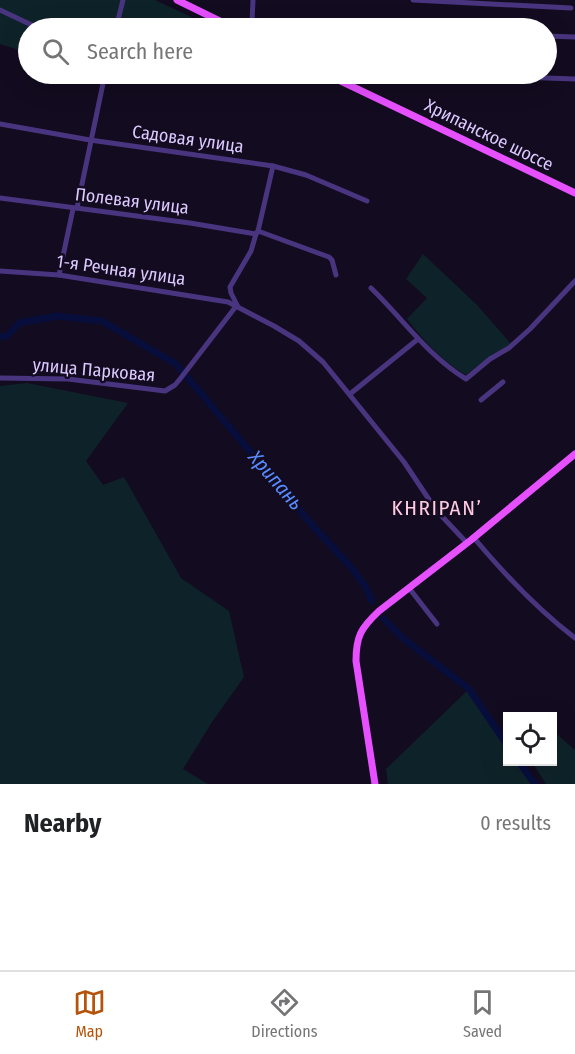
<!DOCTYPE html>
<meta charset="utf-8">
<style>
:root{--surface:#fff;--page:#f6f6f6;--text:#202124;--muted:#757577;--line:#e0e0e0;--accent:#b45309}
body{margin:0;font-family:"Fira Sans Condensed",sans-serif;background:var(--page);color:var(--text)}
.controls{position:absolute;right:18px;bottom:18px;display:grid;overflow:hidden;border-radius:0px;box-shadow:0 6px 24px #0002}
.controls button{width:54px;height:54px;display:grid;place-items:center;padding:0;border:0;border-bottom:2px solid var(--line);background:var(--surface);color:var(--text);font:30px sans-serif}
.list{margin:0;padding:0;list-style:none}
h2{display:flex;justify-content:space-between;align-items:center;height:78px;margin:0;padding:0 24px;font-size:26px}
h2 small{font-size:20px;font-weight:400;color:var(--muted)}
.icon{flex:none;width:33px;height:33px;fill:none;stroke:currentColor;stroke-width:2;stroke-linecap:round;stroke-linejoin:round}
.map{position:relative;flex:none;width:575px;height:784px;overflow:hidden}
.search{position:absolute;background:var(--surface);box-shadow:0 6px 24px #0002;left:18px;right:18px;top:18px;height:66px;display:flex;align-items:center;gap:15px;box-sizing:border-box;padding:0 21px;border-radius:33px;color:var(--muted);font-size:22px}
.sheet{height:186px;background:var(--surface)}
nav{display:flex;justify-content:space-around;align-items:center;box-sizing:border-box;height:84px;border-top:2px solid var(--line);background:var(--surface);font-size:16px;color:var(--muted)}
nav a{display:grid;justify-items:center;gap:3px}
nav .on{color:var(--accent)}
.map>svg:first-child{display:block}
.green{fill:#0e2329}
.lines{fill:none;stroke-linecap:round;stroke-linejoin:round}
.river{stroke:#070e3c;stroke-width:7}
.minor{stroke:#49357f;stroke-width:5}
.major{stroke:#e650ff;stroke-width:7}
.labels{text-anchor:middle;stroke-width:5;stroke-linejoin:round;paint-order:stroke}
.street-label{font-size:18px;fill:#dcc9ff;stroke:#130b1f}
.water-label{font-size:20px;font-style:italic;fill:#578bff;stroke:#130b1f}
.quarter-label{font-size:21px;letter-spacing:1.5px;fill:#ffcbe0;stroke:#130b1f}
</style>
<div class="map">
<svg width="575" height="784" viewBox="0 0 575 784">
<rect width="100%" height="100%" fill="#130b1f"/>
<!-- green -->
<g class="green">
<path d="M0,0H155L215,28H28V53L0,44Z"/>
<path d="M423,254L477,305L511,344L489,357L466,375C442,361 424,341 407,319L427,298L406,279Z"/>
<path d="M27,383L128,403L86,461L103,485L124,477L181,578L229,611L244,677L212,722L183,769L208,784H0V386Z"/>
<path d="M469,689L507,746L508,762H519L535,784H388L386,769Z"/>
<path d="M553,731L575,750V784H546L532,762H552Z"/>
</g>
<g class="lines">
<!-- river -->
<g class="river">
<path d="M0,337L7,336L19,323L57,316L102,321L176,364L313,526L351,567L365,586L372,601"/>
<path d="M384,619L404,639L469,689L508,746"/>
<path d="M519,762L535,784"/>
</g>
<!-- minor -->
<g class="minor">
<path d="M413,0L571,8"/>
<path d="M0,10L38,28"/>
<path d="M116,28L123,0"/>
<path d="M249,28L252,22L253,0"/>
<path d="M546,36L575,37"/>
<path d="M517,77L575,79"/>
<path d="M0,124L90,140L273,166L306,175L367,201"/>
<path d="M0,198L190,223L256,234L258,231"/>
<path d="M77,208L105,74"/>
<path d="M258,231L329,257L332,260L336,275"/>
<path d="M258,231L273,166"/>
<path d="M0,271L59,275L228,302L274,326L299,341L323,362L404,462L436,510L467,543"/>
<path d="M59,275L73,209"/>
<path d="M371,288C403,319 428,356 466,379L490,359L509,348L530,329L575,281"/>
<path d="M237,305L231,293L230,287L251,251L256,234"/>
<path d="M0,378L68,379L165,391L175,385L180,379L237,305"/>
<path d="M350,394L418,339"/>
<path d="M481,400L503,382"/>
<path d="M474,538C505,575 537,609 575,638"/>
<path d="M409,588L437,624"/>
</g>
<!-- major -->
<g class="major">
<path d="M177,0L234,28"/>
<path d="M326,74L575,193"/>
<path d="M375,784L356,661C356,636 361,628 379,611L471,540L575,454"/>
</g>
</g>
<g class="labels">
<!-- street labels -->
<g class="street-label">
<text transform="translate(489 135) rotate(26)" y="6">Хрипанское шоссе</text>
<text transform="translate(188 139) rotate(8)" y="6">Садовая улица</text>
<text transform="translate(132 201) rotate(7)" y="6">Полевая улица</text>
<text transform="translate(121 270) rotate(8)" y="6">1-я Речная улица</text>
<text transform="translate(94 370) rotate(5)" y="6">улица Парковая</text>
</g>
<!-- water labels -->
<g class="water-label">
<text transform="translate(276 480) rotate(49)" y="7">Хрипань</text>
</g>
<!-- quarter labels -->
<g class="quarter-label">
<text x="437" y="515">KHRIPAN’</text>
</g>
</g>
</svg>
<div class="controls">
<button><svg class="icon" aria-label="locate" viewBox="0 0 24 24"><circle cx="12" cy="12" r="6"/><path d="M12 2v4M12 18v4M2 12h4M18 12h4"/></svg></button>
</div>
<div class="search"><svg class="icon" aria-label="search" viewBox="0 0 24 24"><circle cx="10" cy="10" r="6"/><path d="M15 15l6 6"/></svg>Search here</div>
</div>
<section class="sheet">
<h2>Nearby<small>0 results</small></h2>
<ul class="list">
</ul>
</section>
<nav>
<a class="on"><svg class="icon" aria-label="map" viewBox="0 0 24 24"><path d="M3 6l6-2 6 2 6-2v14l-6 2-6-2-6 2zM9 4v14M15 6v14"/></svg>Map</a>
<a><svg class="icon" aria-label="directions" viewBox="0 0 24 24"><path d="M12 3l9 9-9 9-9-9zM9 14v-3h6M13 9l2 2-2 2"/></svg>Directions</a>
<a><svg class="icon" aria-label="saved" viewBox="0 0 24 24"><path d="M7 4h10v16l-5-4-5 4z"/></svg>Saved</a>
</nav>
